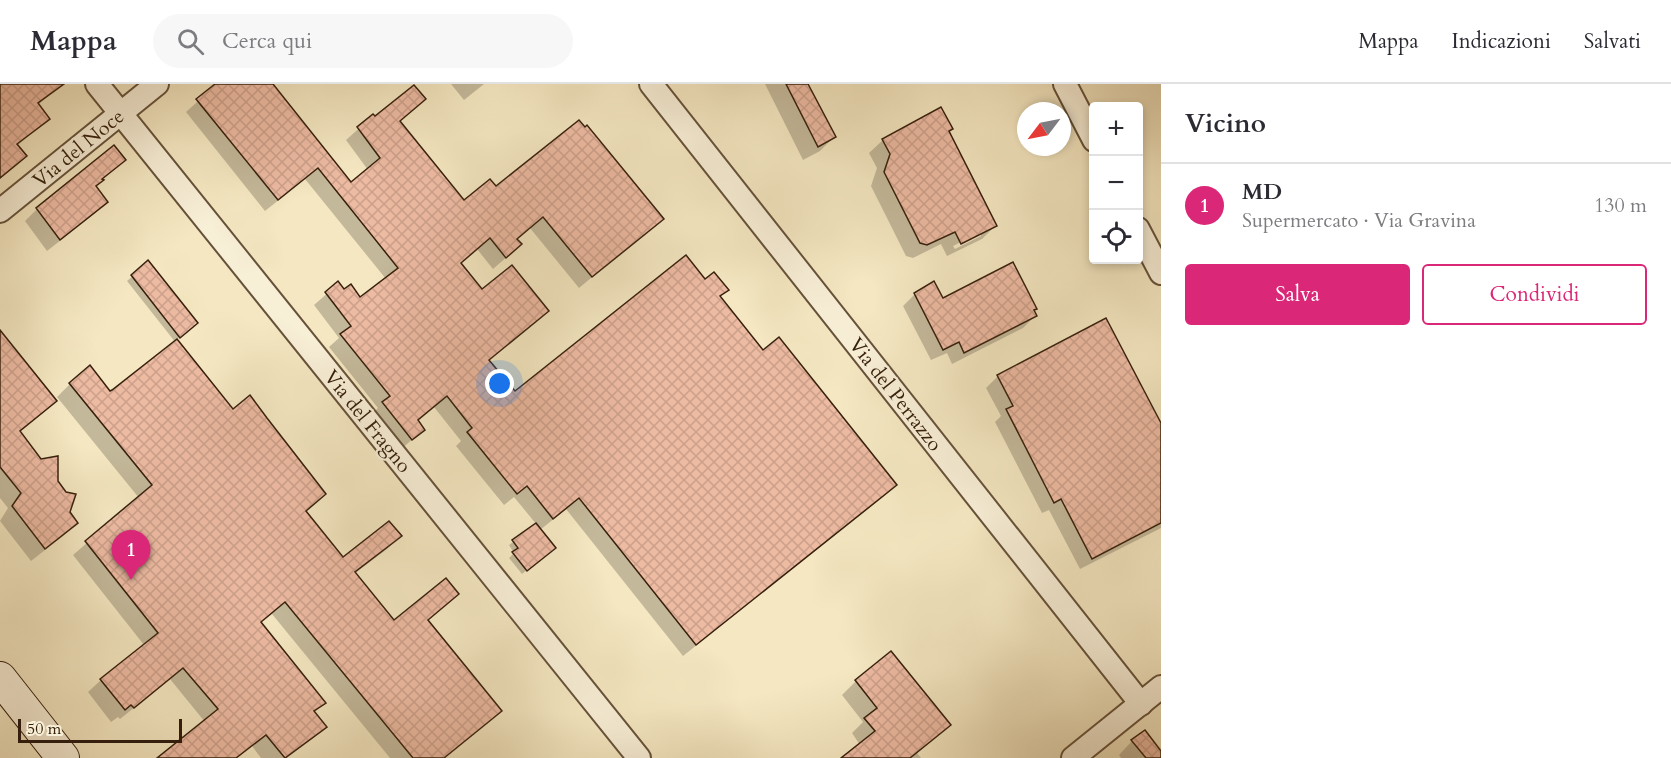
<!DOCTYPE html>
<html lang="it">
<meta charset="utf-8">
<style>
:root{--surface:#fff;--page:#f7f7f7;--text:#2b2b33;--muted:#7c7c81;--line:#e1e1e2;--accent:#db2777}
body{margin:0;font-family:Cardo,serif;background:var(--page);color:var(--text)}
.controls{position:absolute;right:18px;top:18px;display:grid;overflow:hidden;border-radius:6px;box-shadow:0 3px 9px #0003}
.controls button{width:54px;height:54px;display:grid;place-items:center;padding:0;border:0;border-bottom:2px solid var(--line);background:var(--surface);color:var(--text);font:30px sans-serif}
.compass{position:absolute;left:1017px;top:18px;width:54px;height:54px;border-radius:50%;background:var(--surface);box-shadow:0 3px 9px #0003;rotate:238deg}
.scale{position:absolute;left:18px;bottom:15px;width:164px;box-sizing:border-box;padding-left:6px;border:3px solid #36200d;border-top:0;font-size:16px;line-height:21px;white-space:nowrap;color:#36200d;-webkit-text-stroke:4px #f8efd7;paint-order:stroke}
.you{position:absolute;left:500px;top:300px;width:21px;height:21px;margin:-15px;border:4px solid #fff;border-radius:50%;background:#1a73e8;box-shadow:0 0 0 9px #1a73e833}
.badge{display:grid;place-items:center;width:39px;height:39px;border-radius:50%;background:var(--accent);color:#fff;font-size:20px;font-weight:700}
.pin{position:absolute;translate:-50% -50px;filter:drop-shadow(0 2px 3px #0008)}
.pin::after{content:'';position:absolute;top:32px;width:21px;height:18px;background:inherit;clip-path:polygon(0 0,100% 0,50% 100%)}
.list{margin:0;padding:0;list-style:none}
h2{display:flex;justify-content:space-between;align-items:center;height:78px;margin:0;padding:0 24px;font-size:26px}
h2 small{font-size:20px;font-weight:400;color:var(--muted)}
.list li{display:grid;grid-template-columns:39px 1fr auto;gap:18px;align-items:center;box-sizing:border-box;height:84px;padding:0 24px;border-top:2px solid var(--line)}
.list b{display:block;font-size:22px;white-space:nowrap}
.list p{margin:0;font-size:20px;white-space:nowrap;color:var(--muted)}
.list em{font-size:20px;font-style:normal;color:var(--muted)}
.actions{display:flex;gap:12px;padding:18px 24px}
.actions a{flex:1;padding:14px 0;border:2px solid var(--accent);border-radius:6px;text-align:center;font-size:21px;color:var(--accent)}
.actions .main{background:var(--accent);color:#fff}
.icon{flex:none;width:33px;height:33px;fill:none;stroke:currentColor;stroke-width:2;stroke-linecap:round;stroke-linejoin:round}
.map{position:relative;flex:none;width:1161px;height:674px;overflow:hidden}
header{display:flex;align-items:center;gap:36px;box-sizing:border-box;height:84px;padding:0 30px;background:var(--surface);border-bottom:2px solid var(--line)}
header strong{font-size:28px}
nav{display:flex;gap:33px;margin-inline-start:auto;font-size:21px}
.search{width:420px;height:54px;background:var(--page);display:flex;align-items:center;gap:15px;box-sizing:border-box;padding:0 21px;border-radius:33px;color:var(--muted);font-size:22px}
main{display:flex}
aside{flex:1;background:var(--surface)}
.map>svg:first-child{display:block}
.shadow{fill:#0003;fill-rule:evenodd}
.building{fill:url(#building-cross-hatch);stroke:#36200d;stroke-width:1.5}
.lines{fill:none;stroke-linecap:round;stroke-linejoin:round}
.minor-casing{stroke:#66523a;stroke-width:26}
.secondary-casing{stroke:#36200d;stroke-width:34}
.minor{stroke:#f8efd7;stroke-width:22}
.secondary{stroke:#f8efd7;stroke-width:32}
.labels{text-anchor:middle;stroke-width:4.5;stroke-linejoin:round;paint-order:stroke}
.street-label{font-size:20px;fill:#36200d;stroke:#f8efd7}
</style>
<header>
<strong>Mappa</strong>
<div class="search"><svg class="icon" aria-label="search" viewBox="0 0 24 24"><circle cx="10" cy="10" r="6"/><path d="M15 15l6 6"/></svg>Cerca qui</div>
<nav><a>Mappa</a><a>Indicazioni</a><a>Salvati</a></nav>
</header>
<main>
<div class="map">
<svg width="1161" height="674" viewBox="0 0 1161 674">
<defs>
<pattern id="building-cross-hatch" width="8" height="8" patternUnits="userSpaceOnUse" patternTransform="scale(1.5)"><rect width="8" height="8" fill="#edbaa2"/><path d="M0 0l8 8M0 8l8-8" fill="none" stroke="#cca08a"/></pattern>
</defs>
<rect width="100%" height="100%" fill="#f4e7c1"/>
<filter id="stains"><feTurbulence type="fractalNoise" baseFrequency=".00333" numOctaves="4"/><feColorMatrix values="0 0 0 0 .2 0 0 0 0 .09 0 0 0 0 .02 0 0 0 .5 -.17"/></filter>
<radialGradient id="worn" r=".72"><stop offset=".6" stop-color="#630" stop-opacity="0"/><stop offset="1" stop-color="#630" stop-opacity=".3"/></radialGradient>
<!-- shadow -->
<g class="shadow">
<path d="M0,0H56L58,3L38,21L48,35L17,62L25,72L0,95Z"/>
<path d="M217,0H271L351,100L368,86L346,56L373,32L374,34L424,15L399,38L463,118L496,104L662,135L579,204L530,144L516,156L508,172L493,185L477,165L460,180L482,208L547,227L488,277L515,310L705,197L727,206L719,214L763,268L895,401L883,413L683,572L566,425L540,446L549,468L522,490L509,474L514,469L509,461L537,441L514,413L504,421L456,362L461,357L434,323L417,337L423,346L399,367L371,331L378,324L329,263L339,254L314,221L338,200L343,207L359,215L386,195L305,95L265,127L186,28Z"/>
<path d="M451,0H484L464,16Z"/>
<path d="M765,0H806L834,53L820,67L803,76Z"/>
<path d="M951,45L948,48L995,142L982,155L947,172L941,160L913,174L906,172L871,102L877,84L869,69L883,56ZM981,148V152L955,165L953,162Z"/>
<path d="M114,63L124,76L95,103L106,117L94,130L47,167L25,137L37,125Z"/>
<path d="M148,179L191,243L176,256L233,327L324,410L305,428L343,475L400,452L387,465L354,490L393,538L457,510L427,537L500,627L444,674H390L272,530L260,539L324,619L314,629L325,642L312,655L287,674H261L252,662L237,674H160L205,638L170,595L120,635L118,633L111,638L88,608L101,596L144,561L73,471L139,414L57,313L70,300L109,309L176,259L127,197Z"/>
<path d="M915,210L1033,227L1035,232L1023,244L952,280L947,269L931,276L903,222Z"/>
<path d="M0,248L55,317L19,348L57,398L68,428L76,439L63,452L31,477L0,437L8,424L0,414Z"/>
<path d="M998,292L1161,343V444L1080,485L1049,426L1042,429L995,338L1001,332L986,304Z"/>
<path d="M856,597L949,641L917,669L921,674H844L860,661L852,649L863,638L842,611Z"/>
<path d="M1132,657L1161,669V674H1121L1119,671Z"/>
</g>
<!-- building -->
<g class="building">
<path d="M0,0H64L38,19L50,35L17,60L27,72L0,94Z"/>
<path d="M215,0H273L351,98L380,74L357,43L373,30L375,32L414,1L426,15L400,37L464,116L490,95L496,102L579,36L585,43L587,41L664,135L592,193L543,133L517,155L522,160L506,174L490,154L461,179L482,205L512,181L549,227L489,276L515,307L686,171L705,195L714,188L729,206L720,212L763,266L779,253L897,401L696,561L579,414L553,435L527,402L517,410L467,348L472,344L447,312L418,336L425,346L412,356L382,318L390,312L340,250L351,242L325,208L338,197L344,205L351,200L360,213L398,184L318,84L278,116L196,15Z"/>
<path d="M786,0H808L836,53L818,63Z"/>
<path d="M941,23L953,45L949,47L997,142L961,160L955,148L927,161L920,159L884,88L890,70L882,55Z"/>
<path d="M114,61L126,76L102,95L104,96L96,102L108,118L60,156L36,124Z"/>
<path d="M148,176L198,239L180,254L131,191Z"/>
<path d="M1013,178L1037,225L1034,226L1037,232L964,269L959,258L943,266L914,209L934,197L943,214Z"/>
<path d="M1106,234L1161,339V439L1092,475L1061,415L1054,419L1006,325L1013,322L997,291Z"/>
<path d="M0,246L57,317L20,347L41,375L58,372V397L66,408L76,410L70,428L78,439L45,465L12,422L21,409L0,383Z"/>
<path d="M177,255L233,325L250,311L267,334L326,410L306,427L343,473L389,437L402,452L355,488L394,536L446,494L459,510L428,536L502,627L444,674H413L285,518L261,538L326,619L314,627L327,643L285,674L266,651L236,674H157L218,625L183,584L134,624L131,621L125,626L100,595L158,549L85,457L152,401L69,299L90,281L110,307L112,306Z"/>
<path d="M536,439L556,464L527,487L512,468L518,464L512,456Z"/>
<path d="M891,567L951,641L910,674H841L875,647L864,634L877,624L855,596Z"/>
<path d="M1145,646L1161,667V674H1146L1131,656Z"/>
</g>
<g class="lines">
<!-- minor casing -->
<g class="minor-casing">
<g id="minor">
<path d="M97,0L639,674"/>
<path d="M651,0L1141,620"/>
<path d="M1065,0L1094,56"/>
<path d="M0,127L157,0"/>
<path d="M1138,145L1161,189"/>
<path d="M1073,674L1161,603"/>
</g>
</g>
<!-- secondary casing -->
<g class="secondary-casing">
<path id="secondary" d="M0,594L63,674"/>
</g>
<!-- minor -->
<use href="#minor" class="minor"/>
<!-- secondary -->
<use href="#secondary" class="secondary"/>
</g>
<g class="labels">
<!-- street labels -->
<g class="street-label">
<text transform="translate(78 64) rotate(-39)" y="7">Via del Noce</text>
<text transform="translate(896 310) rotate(52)" y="7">Via del Perrazzo</text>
<text transform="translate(368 337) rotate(51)" y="7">Via del Fragno</text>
</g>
</g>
<rect width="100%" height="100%" filter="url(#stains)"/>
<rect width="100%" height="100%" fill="url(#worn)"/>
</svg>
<div class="controls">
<button>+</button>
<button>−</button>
<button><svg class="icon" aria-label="locate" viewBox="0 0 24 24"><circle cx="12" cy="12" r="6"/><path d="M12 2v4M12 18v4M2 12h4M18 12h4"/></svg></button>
</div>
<svg class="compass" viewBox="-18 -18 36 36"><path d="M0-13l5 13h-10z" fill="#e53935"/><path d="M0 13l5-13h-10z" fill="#7c7c81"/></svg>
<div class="scale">50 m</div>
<div class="you"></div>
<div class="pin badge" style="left:131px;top:496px">1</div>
</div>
<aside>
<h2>Vicino<small></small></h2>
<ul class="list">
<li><span class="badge">1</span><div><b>MD</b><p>Supermercato · Via Gravina</p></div><em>130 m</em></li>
</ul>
<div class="actions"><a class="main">Salva</a><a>Condividi</a></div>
</aside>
</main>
